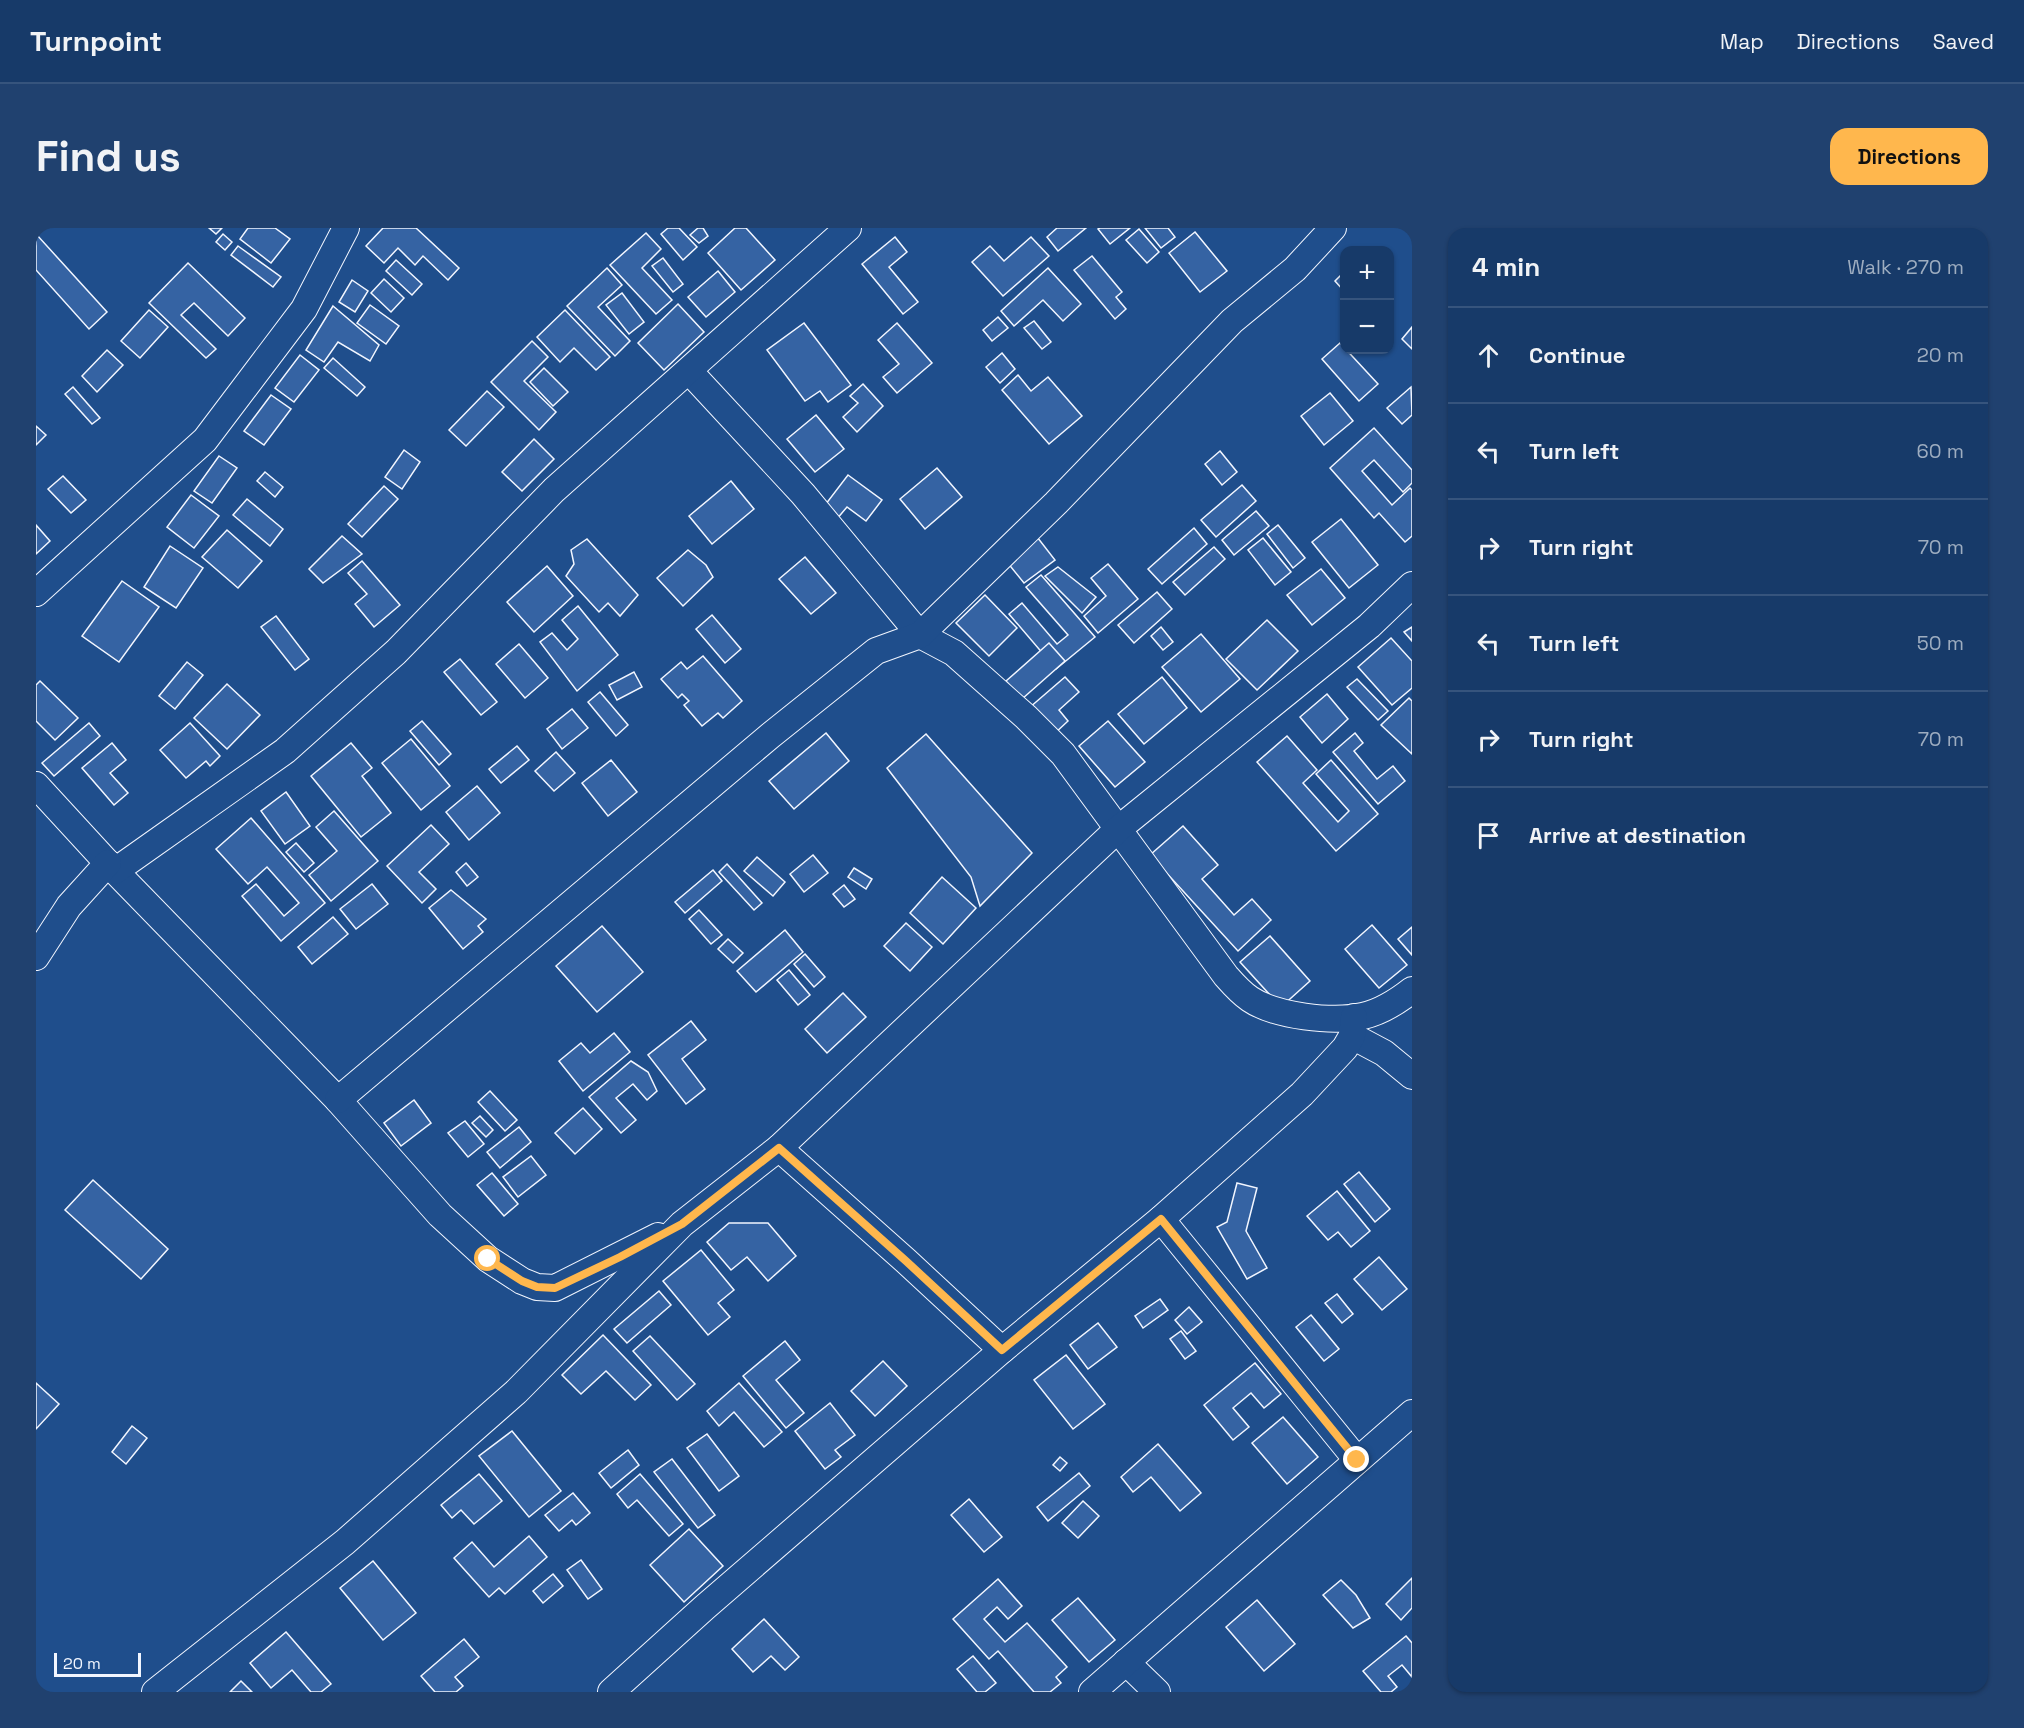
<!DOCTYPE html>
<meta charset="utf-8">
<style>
:root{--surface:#173a69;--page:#20416f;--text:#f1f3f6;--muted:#9eadc0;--line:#36547d;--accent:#ffb74d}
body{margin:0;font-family:"Space Grotesk",sans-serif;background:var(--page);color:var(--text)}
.controls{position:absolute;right:18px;top:18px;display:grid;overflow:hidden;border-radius:12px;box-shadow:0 2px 4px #0004}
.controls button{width:54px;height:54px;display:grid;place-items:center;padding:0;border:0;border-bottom:2px solid var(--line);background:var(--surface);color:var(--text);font:30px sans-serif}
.scale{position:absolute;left:18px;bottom:15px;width:87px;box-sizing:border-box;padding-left:6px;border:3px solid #f2f6ff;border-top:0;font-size:16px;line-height:21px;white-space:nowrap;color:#f2f6ff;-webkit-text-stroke:4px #1f4e8c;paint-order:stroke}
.stop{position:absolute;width:18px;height:18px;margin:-14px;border:4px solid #ffb74d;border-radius:50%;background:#fff}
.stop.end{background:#ffb74d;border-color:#fff;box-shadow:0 2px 6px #0008}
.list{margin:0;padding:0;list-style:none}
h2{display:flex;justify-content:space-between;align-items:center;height:78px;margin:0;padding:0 24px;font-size:26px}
h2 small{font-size:20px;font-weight:400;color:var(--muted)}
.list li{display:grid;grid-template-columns:39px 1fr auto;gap:18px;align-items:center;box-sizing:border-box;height:96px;padding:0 24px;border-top:2px solid var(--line)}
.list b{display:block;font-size:22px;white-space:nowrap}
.list em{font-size:20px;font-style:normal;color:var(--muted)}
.icon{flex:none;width:33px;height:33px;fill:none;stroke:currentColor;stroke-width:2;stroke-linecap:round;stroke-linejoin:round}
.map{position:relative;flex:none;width:1376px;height:1464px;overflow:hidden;border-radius:18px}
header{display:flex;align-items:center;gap:36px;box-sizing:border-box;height:84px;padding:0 30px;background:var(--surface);border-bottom:2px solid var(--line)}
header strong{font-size:28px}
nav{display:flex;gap:33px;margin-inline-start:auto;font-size:21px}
.intro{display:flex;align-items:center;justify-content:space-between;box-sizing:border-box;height:144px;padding:0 36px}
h1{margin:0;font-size:42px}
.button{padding:15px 27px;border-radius:18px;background:var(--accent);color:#111;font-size:21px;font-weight:700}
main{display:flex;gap:36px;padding:0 36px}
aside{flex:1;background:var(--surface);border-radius:18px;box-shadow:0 2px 4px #0004}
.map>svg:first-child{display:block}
.building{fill:#3563a3;stroke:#f2f6ff;stroke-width:1.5}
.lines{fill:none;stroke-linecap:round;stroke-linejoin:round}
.street-casing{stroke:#f2f6ff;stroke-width:28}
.street{stroke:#1f4e8c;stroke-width:26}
.route{stroke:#ffb74d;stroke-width:8}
</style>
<header>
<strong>Turnpoint</strong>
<nav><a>Map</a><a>Directions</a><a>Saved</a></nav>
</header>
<div class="intro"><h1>Find us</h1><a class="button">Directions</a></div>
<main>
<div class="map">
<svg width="1376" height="1464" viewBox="0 0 1376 1464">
<rect width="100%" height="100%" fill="#1f4e8c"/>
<!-- building -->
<g class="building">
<path d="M173,0H186L180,6Z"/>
<path d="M212,0H239L254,11L235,35L204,11Z"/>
<path d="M347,0H380L423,40L412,52L387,28L379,37L362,20L348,35L330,18Z"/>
<path d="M632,0H643L661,19L647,32L625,6Z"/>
<path d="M662,0H667L672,8L663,15L654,7Z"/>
<path d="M699,0H710L739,32L705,62L672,25Z"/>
<path d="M1021,0H1050L1022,23L1011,9Z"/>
<path d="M1064,0H1094L1074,16L1062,1Z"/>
<path d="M1109,0H1132L1139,9L1125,20Z"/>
<path d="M1103,1L1123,24L1111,35L1090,12Z"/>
<path d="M1159,4L1191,43L1164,64L1133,25Z"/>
<path d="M610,5L625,21L606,40L636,72L620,86L574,37Z"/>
<path d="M0,6L71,84L53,101L0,42Z"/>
<path d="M187,6L196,14L189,22L180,14Z"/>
<path d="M859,9L871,24L853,39L882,74L867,86L826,36Z"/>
<path d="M995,9L1013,28L967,68L936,34L954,18L968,33Z"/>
<path d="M202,18L245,49L237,59L195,27Z"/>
<path d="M1056,28L1086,64L1080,69L1090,81L1079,91L1038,42Z"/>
<path d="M627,30L647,56L637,64L616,38Z"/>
<path d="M360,32L386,56L376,67L350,43Z"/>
<path d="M152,35L209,90L192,108L158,75L145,87L180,121L170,130L113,75Z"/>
<path d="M571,40L586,57L562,79L594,113L579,128L531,78Z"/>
<path d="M1012,40L1045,76L1027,93L1007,72L978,98L965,83Z"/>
<path d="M682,43L699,64L670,89L652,69Z"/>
<path d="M1308,44V63L1299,53Z"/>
<path d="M348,51L368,70L355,84L335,65Z"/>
<path d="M316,52L332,63L319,84L303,74Z"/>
<path d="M586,65L608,94L593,106L570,77Z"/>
<path d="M642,76L668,104L628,142L602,115Z"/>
<path d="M334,77L363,98L350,116L321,95Z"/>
<path d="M297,78L343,117L334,133L302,114L288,134L270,122Z"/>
<path d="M113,82L132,99L104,130L85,113Z"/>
<path d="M529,82L574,129L560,142L538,120L524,134L501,109Z"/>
<path d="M962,89L972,100L956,113L947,102Z"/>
<path d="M998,93L1015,114L1006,121L988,100Z"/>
<path d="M768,95L815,157L792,174L784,163L769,173L731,122Z"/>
<path d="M861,95L896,135L861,165L847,149L863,136L842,112Z"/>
<path d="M1376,99V121L1366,111Z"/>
<path d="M496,113L512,129L488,153L520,184L503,202L455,154Z"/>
<path d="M1304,115L1342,156L1323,173L1286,131Z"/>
<path d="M71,122L87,137L61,164L46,148Z"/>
<path d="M966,125L979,141L964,155L950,139Z"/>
<path d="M264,127L283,142L258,174L239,160Z"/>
<path d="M297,130L329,159L321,168L288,140Z"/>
<path d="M508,140L532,164L517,178L494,154Z"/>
<path d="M982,147L995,163L1012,149L1046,188L1013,216L966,162Z"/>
<path d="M827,156L847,178L821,204L807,189L822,175L814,168Z"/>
<path d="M37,159L64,190L56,196L29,166Z"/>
<path d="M1375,159L1376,187L1366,196L1351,180Z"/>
<path d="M451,163L468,179L430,218L413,202Z"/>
<path d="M1294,165L1317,193L1288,217L1265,188Z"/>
<path d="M235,167L255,181L228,217L208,203Z"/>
<path d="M780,187L808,221L779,244L751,211Z"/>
<path d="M0,198L10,207L0,217Z"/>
<path d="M1338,200L1376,242V255L1367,264L1338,232L1326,243L1356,277L1374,260L1376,262V308L1369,314L1343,285L1338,290L1294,240Z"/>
<path d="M498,211L518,231L486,263L466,244Z"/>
<path d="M368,222L384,234L366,261L349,249Z"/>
<path d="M1184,223L1201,244L1186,257L1169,236Z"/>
<path d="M183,228L201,240L176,275L158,263Z"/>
<path d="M901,240L926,269L889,301L864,271Z"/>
<path d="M229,244L247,259L239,269L221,253Z"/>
<path d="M812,247L846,272L830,293L811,279L800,292L786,281Z"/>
<path d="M27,248L50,272L35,285L12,261Z"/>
<path d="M695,253L718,281L676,316L653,288Z"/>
<path d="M1206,257L1220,273L1180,309L1165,292Z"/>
<path d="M348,258L362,271L326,309L312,296Z"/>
<path d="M155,267L183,288L158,320L131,299Z"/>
<path d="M211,271L247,301L234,318L197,287Z"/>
<path d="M1220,283L1233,298L1198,327L1186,312Z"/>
<path d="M1305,291L1342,337L1313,360L1276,314Z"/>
<path d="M0,297L14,313L0,326Z"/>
<path d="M1242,297L1269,330L1257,340L1231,306Z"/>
<path d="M1158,300L1171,316L1126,356L1112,341Z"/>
<path d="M191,302L226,333L202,360L166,329Z"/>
<path d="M998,305L1019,332L988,355L967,329Z"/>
<path d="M306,308L326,326L287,355L273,341Z"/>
<path d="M1227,310L1255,344L1239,357L1212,322Z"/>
<path d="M551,311L602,367L584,388L572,375L563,384L530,348L538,336L535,322Z"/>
<path d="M134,318L167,340L140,380L108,359Z"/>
<path d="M1178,319L1189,331L1149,367L1137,354Z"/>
<path d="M652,322L670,337L677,349L647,378L621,350Z"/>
<path d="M769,329L800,365L775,386L743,351Z"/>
<path d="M326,333L364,377L338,399L319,376L331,366L312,345Z"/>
<path d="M1072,336L1102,371L1062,405L1048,388L1070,368L1055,350Z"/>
<path d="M511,338L537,368L498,404L471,374Z"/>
<path d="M1022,339L1060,369L1046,385L1009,348Z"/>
<path d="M1285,341L1309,370L1276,397L1251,367Z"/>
<path d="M1005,347L1059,409L1020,441L973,386L986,375L1021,416L1032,407L990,359Z"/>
<path d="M86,353L123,379L83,434L46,408Z"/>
<path d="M1121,364L1136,381L1098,415L1082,397Z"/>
<path d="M949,367L981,400L953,428L920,395Z"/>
<path d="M542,378L582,427L541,463L504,414L516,405L531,422L542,411L526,392Z"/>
<path d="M676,387L705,421L689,435L660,401Z"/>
<path d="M240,388L273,431L259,442L225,399Z"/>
<path d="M1231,392L1262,423L1221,462L1190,431Z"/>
<path d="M1125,399L1137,414L1127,422L1115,408Z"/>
<path d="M1376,399V413L1368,404Z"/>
<path d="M1165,406L1204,451L1165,484L1126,439Z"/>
<path d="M1355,410L1376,433V460L1356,477L1322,439Z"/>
<path d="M1013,415L1029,433L986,471L970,453Z"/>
<path d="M483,416L512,450L489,470L460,436Z"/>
<path d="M667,428L706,473L687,490L682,485L666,498L648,477L653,473L646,466L642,470L625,451L645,434L651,441Z"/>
<path d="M424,431L461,474L445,487L408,444Z"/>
<path d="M151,434L167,447L139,481L123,468Z"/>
<path d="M598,444L606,459L581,472L573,457Z"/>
<path d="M1029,449L1043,464L1023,482L1032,493L1017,507L993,480Z"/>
<path d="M1126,449L1151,480L1108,516L1082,486Z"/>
<path d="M1321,451L1352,483L1342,492L1311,459Z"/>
<path d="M4,453L42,490L19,512L0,493V457Z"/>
<path d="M191,456L224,487L191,521L158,490Z"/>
<path d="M564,464L592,497L580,508L552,474Z"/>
<path d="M1291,466L1312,491L1286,515L1264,489Z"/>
<path d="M1373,470L1376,473V526L1345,497Z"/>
<path d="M536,481L552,500L526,521L511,501Z"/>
<path d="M386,493L415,526L403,537L374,503Z"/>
<path d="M1072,493L1109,534L1079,559L1043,518Z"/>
<path d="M53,495L64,508L18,548L6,535Z"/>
<path d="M154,495L184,528L174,538L170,533L150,550L124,522Z"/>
<path d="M790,505L813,533L758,581L733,553Z"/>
<path d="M1319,505L1327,515L1318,523L1341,551L1357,538L1369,553L1342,576L1297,524Z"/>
<path d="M890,506L996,625L944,678L935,649L851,540Z"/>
<path d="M1251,508L1281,542L1267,555L1302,594L1313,583L1280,546L1295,532L1342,586L1300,623L1221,534Z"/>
<path d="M375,511L414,558L385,582L346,535Z"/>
<path d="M76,515L90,532L74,545L92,565L78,577L46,540Z"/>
<path d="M315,515L336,540L326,548L355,585L325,609L275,548Z"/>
<path d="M481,518L493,532L465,555L453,541Z"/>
<path d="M520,524L539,545L518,563L499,543Z"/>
<path d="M575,532L601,564L572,588L546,555Z"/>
<path d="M441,558L464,585L433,612L410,584Z"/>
<path d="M250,564L274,598L249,616L225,583Z"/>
<path d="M298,583L342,633L295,673L273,647L301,623L280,599Z"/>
<path d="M215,590L289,675L245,713L206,668L220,656L248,688L263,675L231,639L212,656L180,621Z"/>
<path d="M395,597L413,616L383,644L400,661L386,675L351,638Z"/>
<path d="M1147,598L1182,637L1166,651L1198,687L1216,671L1235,692L1202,723L1114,627Z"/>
<path d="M260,615L278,635L268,644L250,624Z"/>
<path d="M777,627L792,645L768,664L754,646Z"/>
<path d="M721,629L749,654L737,668L708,643Z"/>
<path d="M430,635L442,649L431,658L420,644Z"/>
<path d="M691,636L726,675L718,682L683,644Z"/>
<path d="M818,640L836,651L830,661L812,649Z"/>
<path d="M677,642L686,653L649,685L639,674Z"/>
<path d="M906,649L940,680L907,716L874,685Z"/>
<path d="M336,656L352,676L320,701L304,681Z"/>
<path d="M808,657L819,671L808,679L797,666Z"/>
<path d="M415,662L450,691L442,698L447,704L427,721L393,680Z"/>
<path d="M663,682L686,707L675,716L653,691Z"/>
<path d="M297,689L312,706L276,736L262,719Z"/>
<path d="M870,695L896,719L874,743L848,718Z"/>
<path d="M1336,697L1371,737L1343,760L1309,721Z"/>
<path d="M566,698L607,744L561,784L520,738Z"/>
<path d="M1376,699V727L1362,711Z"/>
<path d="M749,702L767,724L720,764L701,743Z"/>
<path d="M1234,708L1274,753L1245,779L1204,734Z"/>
<path d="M692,711L707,725L697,735L682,721Z"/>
<path d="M769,726L789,749L778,759L758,736Z"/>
<path d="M753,742L774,767L762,777L741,752Z"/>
<path d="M807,765L830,789L791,825L769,801Z"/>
<path d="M655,793L670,812L646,831L669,861L650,876L612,827Z"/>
<path d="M578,805L594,824L547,863L523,833L545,815L554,825Z"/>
<path d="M595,833L612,844L621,863L611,872L597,856L580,870L600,892L585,905L553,869Z"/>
<path d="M454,863L481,892L469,903L442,874Z"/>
<path d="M378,872L395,895L365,918L348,895Z"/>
<path d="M547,880L566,901L539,926L519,905Z"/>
<path d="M444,888L457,902L450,909L436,895Z"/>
<path d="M429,893L448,916L432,929L412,905Z"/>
<path d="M483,899L495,914L464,940L451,924Z"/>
<path d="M495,928L510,947L482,969L467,949Z"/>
<path d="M1323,944L1354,981L1339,994L1308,956Z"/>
<path d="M456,945L482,976L468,988L441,957Z"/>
<path d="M57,952L132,1021L105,1051L29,982Z"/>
<path d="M1201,955L1221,960L1210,1003L1231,1040L1211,1051L1181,999L1191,994Z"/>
<path d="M1301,963L1334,1003L1315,1019L1302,1004L1292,1012L1271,988Z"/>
<path d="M693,995H732L760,1028L732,1053L711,1029L695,1042L671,1014Z"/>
<path d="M665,1022L698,1062L682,1075L694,1089L672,1107L627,1053Z"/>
<path d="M1343,1029L1371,1061L1346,1082L1318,1051Z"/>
<path d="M623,1063L635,1077L591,1115L578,1101Z"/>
<path d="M1301,1066L1317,1086L1306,1095L1289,1075Z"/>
<path d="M1124,1071L1132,1082L1107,1100L1099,1088Z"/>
<path d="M1153,1079L1166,1094L1151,1106L1139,1092Z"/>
<path d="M1275,1087L1303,1121L1288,1133L1260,1099Z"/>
<path d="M1062,1095L1081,1119L1052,1141L1034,1117Z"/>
<path d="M1145,1103L1160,1123L1149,1131L1134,1111Z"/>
<path d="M567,1107L615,1157L599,1172L570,1143L545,1166L526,1147Z"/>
<path d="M614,1108L659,1156L641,1172L597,1123Z"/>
<path d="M749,1113L764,1132L740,1152L768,1185L750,1200L707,1148Z"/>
<path d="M1030,1127L1069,1176L1037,1201L998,1152Z"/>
<path d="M847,1133L871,1158L839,1188L815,1163Z"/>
<path d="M1219,1135L1245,1166L1228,1180L1215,1165L1197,1180L1213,1199L1197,1212L1168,1177Z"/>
<path d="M0,1155L23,1176L0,1201Z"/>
<path d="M703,1155L746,1204L728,1219L698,1184L683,1198L671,1183Z"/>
<path d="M794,1175L819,1207L799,1222L805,1229L789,1241L759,1203Z"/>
<path d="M1247,1189L1282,1229L1251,1256L1216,1215Z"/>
<path d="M96,1198L111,1210L90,1236L76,1224Z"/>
<path d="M476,1203L525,1263L493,1289L443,1228Z"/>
<path d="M671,1206L703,1248L683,1263L651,1220Z"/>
<path d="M1122,1216L1165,1265L1144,1283L1115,1249L1097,1264L1085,1249Z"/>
<path d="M592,1222L603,1237L575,1260L563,1245Z"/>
<path d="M1024,1229L1031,1235L1024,1243L1017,1237Z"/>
<path d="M636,1231L679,1287L662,1300L618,1244Z"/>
<path d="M1043,1245L1054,1258L1012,1293L1001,1279Z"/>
<path d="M443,1246L466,1273L438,1296L425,1282L416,1290L405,1277Z"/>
<path d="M604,1246L647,1296L633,1308L601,1272L592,1280L581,1266Z"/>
<path d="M537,1265L554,1285L540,1297L536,1292L523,1303L509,1287Z"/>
<path d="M933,1271L966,1309L948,1324L915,1287Z"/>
<path d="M1047,1273L1063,1288L1042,1310L1026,1295Z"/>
<path d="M653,1301L687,1338L648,1374L614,1337Z"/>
<path d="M493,1308L511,1329L469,1366L463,1360L453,1369L418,1330L436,1314L458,1339Z"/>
<path d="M545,1332L566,1361L552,1371L531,1342Z"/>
<path d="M337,1333L380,1385L347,1412L304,1360Z"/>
<path d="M517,1346L527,1358L507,1375L497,1363Z"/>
<path d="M1376,1350V1380L1365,1392L1350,1376Z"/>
<path d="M962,1351L986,1378L972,1391L961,1379L948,1391L969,1414L991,1395L1031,1439L1020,1449L1025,1455L1014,1464H998L962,1423L953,1431L917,1391Z"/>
<path d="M1305,1352L1320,1367L1334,1390L1317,1400L1287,1367Z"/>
<path d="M1042,1370L1079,1412L1053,1434L1016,1392Z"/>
<path d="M1221,1372L1259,1416L1228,1443L1190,1399Z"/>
<path d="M728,1391L763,1429L749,1442L735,1428L717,1444L696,1421Z"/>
<path d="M250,1404L295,1456L285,1464H275L256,1442L235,1460L214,1435Z"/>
<path d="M1370,1408L1376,1415V1449L1366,1437L1352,1448L1361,1459L1355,1464H1345L1327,1443Z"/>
<path d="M428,1411L443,1429L419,1449L427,1458L420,1464H399L385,1448Z"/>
<path d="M937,1428L960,1455L949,1464H941L921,1441Z"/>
<path d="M205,1453L216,1464H194Z"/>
</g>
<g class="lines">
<!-- street casing -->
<g class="street-casing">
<g id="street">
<path d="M653,143L767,266L884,407L918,425L990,489L1027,526L1190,748C1197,756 1205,765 1214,771C1239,788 1297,795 1327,788C1345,784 1362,773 1376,762"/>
<path d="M0,365L169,212L268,81L310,0"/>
<path d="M0,557L79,643L302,872L404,987L452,1031L486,1053L501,1059L519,1060L622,1008"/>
<path d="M79,643L249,523L360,424L518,262L812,0"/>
<path d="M0,729L33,678L72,635"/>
<path d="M1316,808L1348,825L1376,848"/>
<path d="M302,872L735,507L840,423L884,407L1020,275L1196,93L1259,41L1297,0"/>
<path d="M743,920L870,1033L966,1122"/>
<path d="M1125,991L1321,1232"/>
<path d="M1090,1434L1121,1464"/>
<path d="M119,1464L309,1314L480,1164L646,996L743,920L1081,602L1333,398L1376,357"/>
<path d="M575,1464L669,1379L966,1122L1125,991L1266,866L1309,820L1316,808L1318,789"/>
<path d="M1056,1464L1376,1185"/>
</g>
</g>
<!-- street -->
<use href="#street" class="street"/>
</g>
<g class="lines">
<!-- route -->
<path class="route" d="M452,1031L486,1053L501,1059L519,1060L584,1029L646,996L743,920L870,1033L966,1122L1125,991L1321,1232"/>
</g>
</svg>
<div class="controls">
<button>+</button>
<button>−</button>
</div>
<div class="scale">20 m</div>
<div class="stop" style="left:452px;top:1031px"></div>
<div class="stop end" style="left:1321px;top:1232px"></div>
</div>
<aside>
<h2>4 min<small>Walk · 270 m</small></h2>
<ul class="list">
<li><svg class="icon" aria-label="ahead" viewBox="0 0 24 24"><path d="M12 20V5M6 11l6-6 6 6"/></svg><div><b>Continue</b></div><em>20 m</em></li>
<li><svg class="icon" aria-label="left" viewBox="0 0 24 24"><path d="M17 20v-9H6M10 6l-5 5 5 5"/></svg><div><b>Turn left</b></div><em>60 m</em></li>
<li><svg class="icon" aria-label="right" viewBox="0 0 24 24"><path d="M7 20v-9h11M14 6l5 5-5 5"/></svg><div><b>Turn right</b></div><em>70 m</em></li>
<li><svg class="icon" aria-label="left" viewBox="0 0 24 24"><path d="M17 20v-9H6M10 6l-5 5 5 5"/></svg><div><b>Turn left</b></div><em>50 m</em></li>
<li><svg class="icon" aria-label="right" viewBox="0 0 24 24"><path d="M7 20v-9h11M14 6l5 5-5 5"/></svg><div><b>Turn right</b></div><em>70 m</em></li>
<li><svg class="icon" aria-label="arrive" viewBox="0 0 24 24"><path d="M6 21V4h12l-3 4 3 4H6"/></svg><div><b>Arrive at destination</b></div></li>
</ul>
</aside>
</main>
